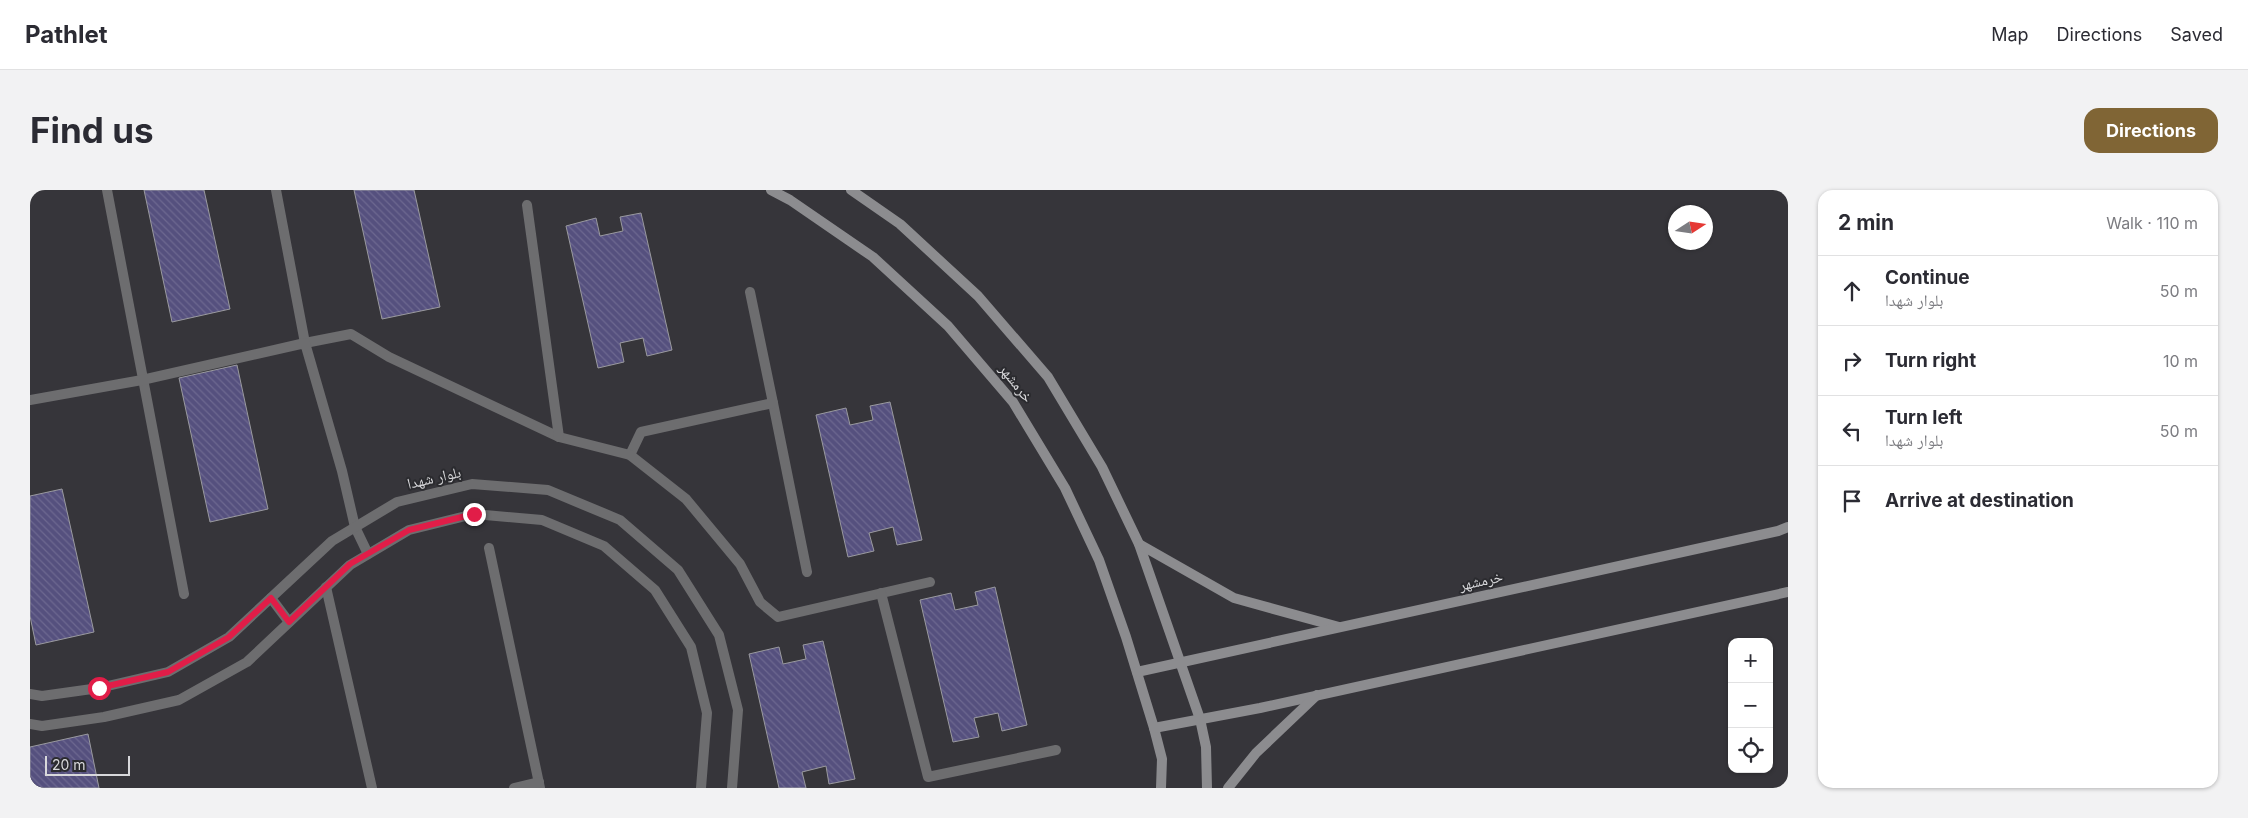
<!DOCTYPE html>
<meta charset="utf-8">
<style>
:root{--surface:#fff;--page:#f2f2f3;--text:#2b2b33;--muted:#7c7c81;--line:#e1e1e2;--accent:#806535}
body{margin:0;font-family:Inter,"Noto Naskh Arabic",sans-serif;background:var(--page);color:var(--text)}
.controls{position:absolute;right:15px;bottom:15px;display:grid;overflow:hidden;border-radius:10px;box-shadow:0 1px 4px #0004}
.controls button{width:45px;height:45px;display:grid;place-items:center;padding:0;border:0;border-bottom:1px solid var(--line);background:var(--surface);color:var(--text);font:25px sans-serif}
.compass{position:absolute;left:1638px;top:15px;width:45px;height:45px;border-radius:50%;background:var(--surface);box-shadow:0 1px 4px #0004;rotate:78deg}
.scale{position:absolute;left:15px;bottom:12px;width:85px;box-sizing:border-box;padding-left:5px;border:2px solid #d8d8db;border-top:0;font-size:14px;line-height:18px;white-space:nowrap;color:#d8d8db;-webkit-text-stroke:4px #2b2b2f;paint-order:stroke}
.stop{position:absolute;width:15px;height:15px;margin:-11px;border:4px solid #e11d48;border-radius:50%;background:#fff}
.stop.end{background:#e11d48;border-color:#fff;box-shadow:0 1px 5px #0008}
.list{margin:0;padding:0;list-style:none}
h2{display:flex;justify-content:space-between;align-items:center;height:65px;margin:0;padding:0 20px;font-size:21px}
h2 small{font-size:16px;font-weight:400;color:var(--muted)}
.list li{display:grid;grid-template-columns:32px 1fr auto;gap:15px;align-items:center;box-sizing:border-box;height:70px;padding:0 20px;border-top:1px solid var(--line)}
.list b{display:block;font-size:19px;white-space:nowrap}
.list p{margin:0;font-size:16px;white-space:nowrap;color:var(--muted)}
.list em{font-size:16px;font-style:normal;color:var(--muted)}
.icon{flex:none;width:28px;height:28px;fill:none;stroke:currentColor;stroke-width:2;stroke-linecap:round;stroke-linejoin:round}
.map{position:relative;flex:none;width:1758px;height:598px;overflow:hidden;border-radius:15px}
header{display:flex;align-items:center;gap:30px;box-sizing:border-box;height:70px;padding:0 25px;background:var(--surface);border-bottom:1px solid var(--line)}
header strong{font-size:24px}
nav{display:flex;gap:28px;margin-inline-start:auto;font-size:18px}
.intro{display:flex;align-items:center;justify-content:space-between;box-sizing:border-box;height:120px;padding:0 30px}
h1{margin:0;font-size:35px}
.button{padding:12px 22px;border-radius:15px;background:var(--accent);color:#fff;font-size:18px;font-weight:700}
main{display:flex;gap:30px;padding:0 30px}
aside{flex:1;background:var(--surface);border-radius:15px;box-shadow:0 1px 4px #0004}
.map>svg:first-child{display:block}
.building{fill:url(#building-back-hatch);stroke:#9a9a9f}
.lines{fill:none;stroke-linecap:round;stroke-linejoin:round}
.service{stroke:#6d6d6f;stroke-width:10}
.minor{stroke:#6d6d6f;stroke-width:10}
.tertiary{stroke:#6d6d6f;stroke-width:10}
.secondary{stroke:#8c8c8f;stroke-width:10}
.route{stroke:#e11d48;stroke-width:6}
.labels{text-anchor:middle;stroke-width:4;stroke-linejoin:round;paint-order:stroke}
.street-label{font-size:15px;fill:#d8d8db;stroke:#2b2b2f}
</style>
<header>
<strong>Pathlet</strong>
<nav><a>Map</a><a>Directions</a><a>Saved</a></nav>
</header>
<div class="intro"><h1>Find us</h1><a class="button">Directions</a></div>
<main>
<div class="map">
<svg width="1758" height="598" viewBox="0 0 1758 598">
<defs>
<pattern id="building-back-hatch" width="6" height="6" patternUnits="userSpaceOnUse" patternTransform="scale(1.25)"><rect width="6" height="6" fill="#55507e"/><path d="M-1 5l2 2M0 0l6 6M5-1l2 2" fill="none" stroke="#6d6890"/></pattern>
</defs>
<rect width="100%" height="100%" fill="#36353a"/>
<!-- building -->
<g class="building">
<path d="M114,0H174L200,119L142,132Z"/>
<path d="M324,0H384L410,117L352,129Z"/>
<path d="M611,23L642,160L617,166L613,148L590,153L594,172L568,178L536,36L566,28L570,46L593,41L590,27Z"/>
<path d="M207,175L238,319L180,332L149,188Z"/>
<path d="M860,212L892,350L867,355L863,337L839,343L844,361L818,367L786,225L816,218L820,235L843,230L840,216Z"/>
<path d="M32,299L64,442L6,455L0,426V306Z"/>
<path d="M965,397L997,535L972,541L968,523L944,528L949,547L923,552L890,410L921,403L925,420L948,415L945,402Z"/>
<path d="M793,451L825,589L799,594L796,576L772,582L776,598H749L719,464L749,457L753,474L776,469L773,455Z"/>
<path d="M58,544L69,598H0V557Z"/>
</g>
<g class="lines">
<!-- service -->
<g class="service">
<path d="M743,213L777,382"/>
<path d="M600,265L611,242L743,213L720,102"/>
</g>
<!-- minor -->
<g class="minor">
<path d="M77,0L154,404"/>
<path d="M246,0L275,153L321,144L359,167L529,247L600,265L656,309L710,374L730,412L748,427L900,392"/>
<path d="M497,15L529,247"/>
<path d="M0,210L112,190L275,153L312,281L325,337"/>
<path d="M459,358L510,598"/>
<path d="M296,397L342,598"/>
<path d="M851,403L898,587L1026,560"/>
<path d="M484,598L509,592"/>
</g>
<!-- tertiary -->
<g class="tertiary">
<path d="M325,337L338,364"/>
<path d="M241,408L259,432"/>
<path d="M0,504L12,506L69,498L138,482L199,447L302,351L367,312L442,294L518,300L590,330L648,380L689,445L708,520L702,598"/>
<path d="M0,534L12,536L74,527L149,510L217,472L320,375L379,340L444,324L512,330L574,356L625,400L661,457L677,523L671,598"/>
</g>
<!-- secondary -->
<g class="secondary">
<path d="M741,0L760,10L843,67L918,136L983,212L1035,298L1069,370L1096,447L1124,538L1132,569L1131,598"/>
<path d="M821,0L870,34L948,106L1018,187L1072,277L1109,354L1170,529L1176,557L1177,598"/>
<path d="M1109,354L1204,408L1309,437"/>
<path d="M1107,482L1748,341L1758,337"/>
<path d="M1124,538L1230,518L1758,402"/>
<path d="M1198,598L1226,563L1287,505"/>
</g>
</g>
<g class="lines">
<!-- route -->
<path class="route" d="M69,498L138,482L199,447L241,408L259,432L320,374L379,340L444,324"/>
</g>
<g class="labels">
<!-- street labels -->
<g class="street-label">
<text transform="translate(986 193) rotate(52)" y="5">خرمشهر</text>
<text transform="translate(404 288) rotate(-13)" y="5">بلوار شهدا</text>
<text transform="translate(1451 391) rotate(-12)" y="5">خرمشهر</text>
</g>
</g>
</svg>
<div class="controls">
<button>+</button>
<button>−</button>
<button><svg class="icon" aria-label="locate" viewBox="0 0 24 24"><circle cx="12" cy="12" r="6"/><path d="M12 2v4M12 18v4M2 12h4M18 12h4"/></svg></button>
</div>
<svg class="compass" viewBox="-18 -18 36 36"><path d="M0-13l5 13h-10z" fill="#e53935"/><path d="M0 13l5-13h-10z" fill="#7c7c81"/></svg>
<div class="scale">20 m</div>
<div class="stop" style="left:69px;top:498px"></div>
<div class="stop end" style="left:444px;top:324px"></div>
</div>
<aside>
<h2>2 min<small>Walk · 110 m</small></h2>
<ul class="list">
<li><svg class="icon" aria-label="ahead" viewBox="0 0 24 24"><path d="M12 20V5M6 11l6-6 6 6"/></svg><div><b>Continue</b><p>بلوار شهدا</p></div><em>50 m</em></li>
<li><svg class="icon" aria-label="right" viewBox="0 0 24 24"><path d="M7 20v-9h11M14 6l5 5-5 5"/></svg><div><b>Turn right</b></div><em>10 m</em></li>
<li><svg class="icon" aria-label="left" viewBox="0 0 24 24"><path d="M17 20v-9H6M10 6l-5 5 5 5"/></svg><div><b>Turn left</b><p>بلوار شهدا</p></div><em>50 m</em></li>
<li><svg class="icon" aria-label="arrive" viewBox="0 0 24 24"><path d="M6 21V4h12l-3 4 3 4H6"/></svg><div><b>Arrive at destination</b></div></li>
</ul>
</aside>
</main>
